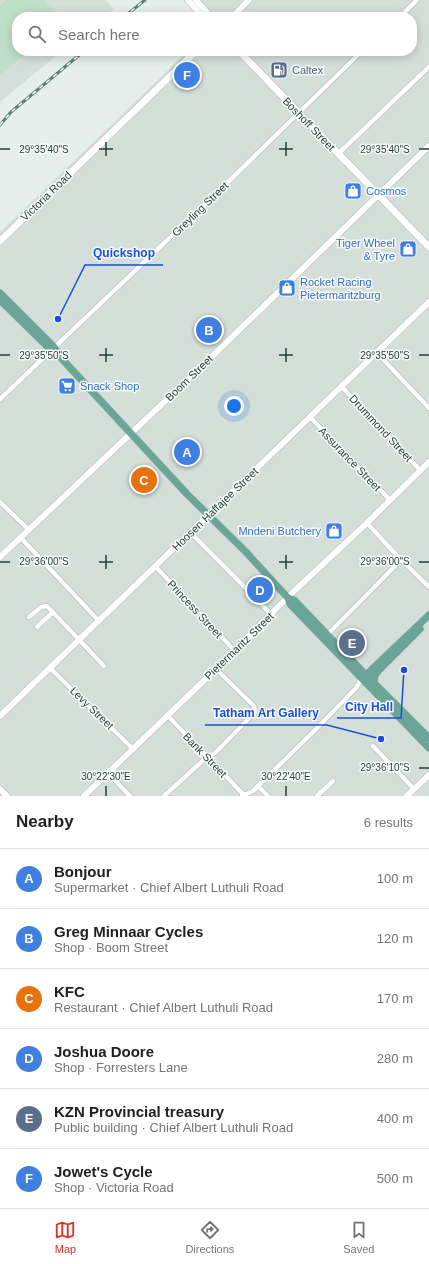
<!DOCTYPE html>
<meta charset="utf-8">
<style>
:root{--surface:#fff;--page:#f2f2f2;--text:#202124;--muted:#757577;--line:#e0e0e0;--accent:#d93025}
body{margin:0;font-family:Arial,sans-serif;background:var(--page);color:var(--text)}
.you{position:absolute;left:234px;top:406px;width:14px;height:14px;margin:-10px;border:3px solid #fff;border-radius:50%;background:#1a73e8;box-shadow:0 0 0 6px #1a73e833}
.badge{display:grid;place-items:center;width:26px;height:26px;border-radius:50%;background:var(--accent);color:#fff;font-size:13px;font-weight:700}
.pin{position:absolute;translate:-50% -50%;border:2px solid #fff;box-shadow:0 1px 4px #0006}
.list{margin:0;padding:0;list-style:none}
h2{display:flex;justify-content:space-between;align-items:center;height:52px;margin:0;padding:0 16px;font-size:17px}
h2 small{font-size:13px;font-weight:400;color:var(--muted)}
.list li{display:grid;grid-template-columns:26px 1fr auto;gap:12px;align-items:center;box-sizing:border-box;height:60px;padding:0 16px;border-top:1px solid var(--line)}
.list b{display:block;font-size:15px;white-space:nowrap}
.list p{margin:0;font-size:13px;white-space:nowrap;color:var(--muted)}
.list em{font-size:13px;font-style:normal;color:var(--muted)}
.icon{flex:none;width:22px;height:22px;fill:none;stroke:currentColor;stroke-width:2;stroke-linecap:round;stroke-linejoin:round}
.map{position:relative;flex:none;width:429px;height:796px;overflow:hidden}
.search{position:absolute;background:var(--surface);box-shadow:0 2px 10px #0003;left:12px;right:12px;top:12px;height:44px;display:flex;align-items:center;gap:10px;box-sizing:border-box;padding:0 14px;border-radius:16px;color:var(--muted);font-size:15px}
.sheet{height:412px;background:var(--surface)}
nav{display:flex;justify-content:space-around;align-items:center;box-sizing:border-box;height:56px;border-top:1px solid var(--line);background:var(--surface);font-size:11px;color:var(--muted)}
nav a{display:grid;justify-items:center;gap:2px}
nav .on{color:var(--accent)}
.map>svg:first-child{display:block}
.built{fill:#d4dfda}
.green{fill:#bfe0c8}
.lines{fill:none;stroke-linecap:round;stroke-linejoin:round}
.minor-casing{stroke:#a8b8b2;stroke-width:5.5}
.tertiary-casing{stroke:#a8b8b2;stroke-width:7}
.secondary-casing{stroke:#a4bbb3;stroke-width:8}
.primary-casing{stroke:#c2cac8;stroke-width:8}
.minor{stroke:#fff;stroke-width:4.5}
.tertiary{stroke:#fff;stroke-width:6}
.secondary{stroke:#fff;stroke-width:7}
.primary{stroke:#6aa596;stroke-width:7}
.rail-casing{stroke:#5f7d75;stroke-width:3}
.rail{stroke:#f7fbf9;stroke-width:1.5;stroke-dasharray:4.5;stroke-linecap:butt}
.ticks{fill:none;stroke:#24423a;stroke-width:1.5}
.labels{text-anchor:middle;stroke-width:3;stroke-linejoin:round;paint-order:stroke}
.service-label{font-size:11px;fill:#4e5e75;stroke:#f7fbf9;text-anchor:start}
.street-label{font-size:11px;fill:#24423a;stroke:#f7fbf9}
.shop-label{font-size:11px;fill:#366cbe;stroke:#f7fbf9;text-anchor:start}
.ticks-label{font-size:10px;text-anchor:middle;fill:#24423a;stroke:#f7fbf9;stroke-width:3;stroke-linejoin:round;paint-order:stroke}
.leader{fill:none;stroke:#1d4ed8;stroke-width:1.5}
.callout-dot{fill:#1d4ed8;stroke:#f7fbf9;stroke-width:1.5}
.callout-label{font-size:12px;text-anchor:middle;font-weight:bold;fill:#1d4ed8;stroke:#f7fbf9;stroke-width:3;stroke-linejoin:round;paint-order:stroke}
</style>
<div class="map">
<svg width="429" height="796" viewBox="0 0 429 796">
<rect width="100%" height="100%" fill="#e6efeb"/>
<!-- built -->
<g class="built">
<path d="M0,0H106L114,9L103,17H17V51H62L0,102Z"/>
<path d="M199,0H429V796H0V232L188,51H412V17H216Z"/>
</g>
<!-- green -->
<path class="green" d="M6,0H44L58,17H17V51H29L0,75V5Z"/>
<g class="lines">
<!-- minor casing -->
<g class="minor-casing">
<g id="minor">
<path d="M400,17L417,0"/>
<path d="M338,154L429,67"/>
<path d="M377,353L429,408"/>
<path d="M341,386L420,470"/>
<path d="M0,399L220,190L362,51"/>
<path d="M310,417L390,500"/>
<path d="M0,502L29,530"/>
<path d="M367,523L401,560L429,587"/>
<path d="M190,532L271,614"/>
<path d="M21,538L98,620"/>
<path d="M155,566L235,651"/>
<path d="M29,617L41,607L47,606L104,666"/>
<path d="M37,627L53,612"/>
<path d="M327,635L401,560"/>
<path d="M50,668L133,749"/>
<path d="M167,715L244,795"/>
<path d="M373,746L414,789"/>
<path d="M108,773L130,796"/>
<path d="M258,786L268,796"/>
<path d="M164,796L207,757L215,753L219,749L255,712L254,706L216,669"/>
<path d="M242,796L253,791L316,729L356,688L361,679"/>
<path d="M317,796L333,781"/>
</g>
</g>
<!-- tertiary casing -->
<g class="tertiary-casing">
<g id="tertiary">
<path d="M188,0L203,17"/>
<path d="M196,0L211,17"/>
<path d="M232,17L249,0"/>
<path d="M0,557L197,371L429,146"/>
<path d="M0,716L429,302"/>
<path d="M0,789L7,796"/>
<path d="M84,796L216,669L292,593L367,523L429,462"/>
<path d="M407,796L429,775"/>
</g>
</g>
<!-- secondary casing -->
<g class="secondary-casing">
<g id="secondary">
<path d="M239,51L429,247"/>
<path d="M0,241L196,51"/>
</g>
</g>
<!-- primary casing -->
<g class="primary-casing">
<g id="primary">
<path d="M0,293L54,347L62,359L187,494L245,551L288,598L290,604L429,748"/>
<path d="M0,300L57,356"/>
<path d="M288,598L294,600L363,672L429,738"/>
<path d="M366,675L429,615"/>
<path d="M374,683L375,675L379,670L420,629"/>
</g>
</g>
<!-- minor -->
<use href="#minor" class="minor"/>
<!-- tertiary -->
<use href="#tertiary" class="tertiary"/>
<!-- secondary -->
<use href="#secondary" class="secondary"/>
<!-- primary -->
<use href="#primary" class="primary"/>
<!-- rail casing -->
<g class="rail-casing">
<g id="rail">
<path d="M124,17L145,0"/>
<path d="M0,125L11,112L84,51"/>
</g>
</g>
<!-- rail -->
<use href="#rail" class="rail"/>
</g>
<!-- ticks -->
<path class="ticks" d="M106,142V156M286,142V156M0,149H10M99,149H113M279,149H293M419,149H429M106,348V362M286,348V362M0,355H10M99,355H113M279,355H293M419,355H429M106,555V569M286,555V569M0,562H10M99,562H113M279,562H293M419,562H429M419,768H429M106,786V796M286,786V796"/>
<!-- icons -->
<defs>
<g id="fuel-square" transform="scale(0.9)"><rect x="-9" y="-9" width="18" height="18" rx="4" fill="#5c6f8a" stroke="#f7fbf9"/><path d="M-5.5-6h7V0h2V4h1.3V-2.5L3-4.5l.8-.8L6-3V5H2.5V1h-1V6h-7ZM-4.2-4.7v3.2H.2V-4.7Z" fill="#fff"/></g>
<g id="shop-square" transform="scale(0.9)"><rect x="-9" y="-9" width="18" height="18" rx="4" fill="#3f7fe0" stroke="#f7fbf9"/><path d="M-5-2.5h2.3a2.7 3.5 0 0 1 5.4 0H5L5.5 6h-11ZM-1.5-2.5h3a1.5 2.3 0 0 0-3 0Z" fill="#fff"/></g>
<g id="supermarket-square" transform="scale(0.9)"><rect x="-9" y="-9" width="18" height="18" rx="4" fill="#3f7fe0" stroke="#f7fbf9"/><path d="M-6-5.5h2.5l.6 2H6L4.5 2H-2.5L-4.4-4H-6ZM-1.5 3.2a1.3 1.3 0 1 0 .1 0ZM3 3.2a1.3 1.3 0 1 0 .1 0Z" fill="#fff"/></g>
</defs>
<g fill-rule="evenodd">
<use href="#fuel-square" x="279" y="70"/>
<use href="#shop-square" x="353" y="191"/>
<use href="#shop-square" x="408" y="249"/>
<use href="#shop-square" x="287" y="288"/>
<use href="#supermarket-square" x="67" y="386"/>
<use href="#shop-square" x="334" y="531"/>
</g>
<g class="labels">
<!-- service labels -->
<g class="service-label">
<text x="292" y="74">Caltex</text>
</g>
<!-- street labels -->
<g class="street-label">
<text transform="translate(309 124) rotate(46)" y="4">Boshoff Street</text>
<text transform="translate(46 196) rotate(-44)" y="4">Victoria Road</text>
<text transform="translate(200 209) rotate(-44)" y="4">Greyling Street</text>
<text transform="translate(189 378) rotate(-44)" y="4">Boom Street</text>
<text transform="translate(381 428) rotate(47)" y="4">Drummond Street</text>
<text transform="translate(350 459) rotate(46)" y="4">Assurance Street</text>
<text transform="translate(215 509) rotate(-44)" y="4">Hoosen Haffajee Street</text>
<text transform="translate(195 609) rotate(47)" y="4">Princess Street</text>
<text transform="translate(239 646) rotate(-44)" y="4">Pietermaritz Street</text>
<text transform="translate(92 708) rotate(44)" y="4">Levy Street</text>
<text transform="translate(205 755) rotate(46)" y="4">Bank Street</text>
</g>
<!-- shop labels -->
<g class="shop-label">
<text x="366" y="195">Cosmos</text>
<text x="395" y="247" text-anchor="end">Tiger Wheel<tspan x="395" dy="13">&amp; Tyre</tspan></text>
<text x="300" y="286">Rocket Racing<tspan x="300" dy="13">Pietermaritzburg</tspan></text>
<text x="80" y="390">Snack Shop</text>
<text x="321" y="535" text-anchor="end">Mndeni Butchery</text>
</g>
</g>
<g class="ticks-label">
<text x="44" y="153">29°35'40"S</text>
<text x="385" y="153">29°35'40"S</text>
<text x="44" y="359">29°35'50"S</text>
<text x="385" y="359">29°35'50"S</text>
<text x="44" y="565">29°36'00"S</text>
<text x="385" y="565">29°36'00"S</text>
<text x="385" y="771">29°36'10"S</text>
<text x="106" y="780">30°22'30"E</text>
<text x="286" y="780">30°22'40"E</text>
</g>
<!-- callouts -->
<path class="leader" d="M58 319L85 265H163M404 670L401 718H337M381 739L327 725H205"/>
<g class="callout-dot">
<circle cx="58" cy="319" r="4"/>
<circle cx="404" cy="670" r="4"/>
<circle cx="381" cy="739" r="4"/>
</g>
<g class="callout-label">
<text x="124" y="257">Quickshop</text>
<text x="369" y="711">City Hall</text>
<text x="266" y="717">Tatham Art Gallery</text>
</g>
</svg>
<div class="you"></div>
<div class="pin badge" style="left:187px;top:452px;background:#3f7fe0">A</div>
<div class="pin badge" style="left:209px;top:330px;background:#3f7fe0">B</div>
<div class="pin badge" style="left:144px;top:480px;background:#e8710a">C</div>
<div class="pin badge" style="left:260px;top:590px;background:#3f7fe0">D</div>
<div class="pin badge" style="left:352px;top:643px;background:#5c6f8a">E</div>
<div class="pin badge" style="left:187px;top:75px;background:#3f7fe0">F</div>
<div class="search"><svg class="icon" aria-label="search" viewBox="0 0 24 24"><circle cx="10" cy="10" r="6"/><path d="M15 15l6 6"/></svg>Search here</div>
</div>
<section class="sheet">
<h2>Nearby<small>6 results</small></h2>
<ul class="list">
<li><span class="badge" style="background:#3f7fe0">A</span><div><b>Bonjour</b><p>Supermarket · Chief Albert Luthuli Road</p></div><em>100 m</em></li>
<li><span class="badge" style="background:#3f7fe0">B</span><div><b>Greg Minnaar Cycles</b><p>Shop · Boom Street</p></div><em>120 m</em></li>
<li><span class="badge" style="background:#e8710a">C</span><div><b>KFC</b><p>Restaurant · Chief Albert Luthuli Road</p></div><em>170 m</em></li>
<li><span class="badge" style="background:#3f7fe0">D</span><div><b>Joshua Doore</b><p>Shop · Forresters Lane</p></div><em>280 m</em></li>
<li><span class="badge" style="background:#5c6f8a">E</span><div><b>KZN Provincial treasury</b><p>Public building · Chief Albert Luthuli Road</p></div><em>400 m</em></li>
<li><span class="badge" style="background:#3f7fe0">F</span><div><b>Jowet's Cycle</b><p>Shop · Victoria Road</p></div><em>500 m</em></li>
</ul>
</section>
<nav>
<a class="on"><svg class="icon" aria-label="map" viewBox="0 0 24 24"><path d="M3 6l6-2 6 2 6-2v14l-6 2-6-2-6 2zM9 4v14M15 6v14"/></svg>Map</a>
<a><svg class="icon" aria-label="directions" viewBox="0 0 24 24"><path d="M12 3l9 9-9 9-9-9zM9 14v-3h6M13 9l2 2-2 2"/></svg>Directions</a>
<a><svg class="icon" aria-label="saved" viewBox="0 0 24 24"><path d="M7 4h10v16l-5-4-5 4z"/></svg>Saved</a>
</nav>
